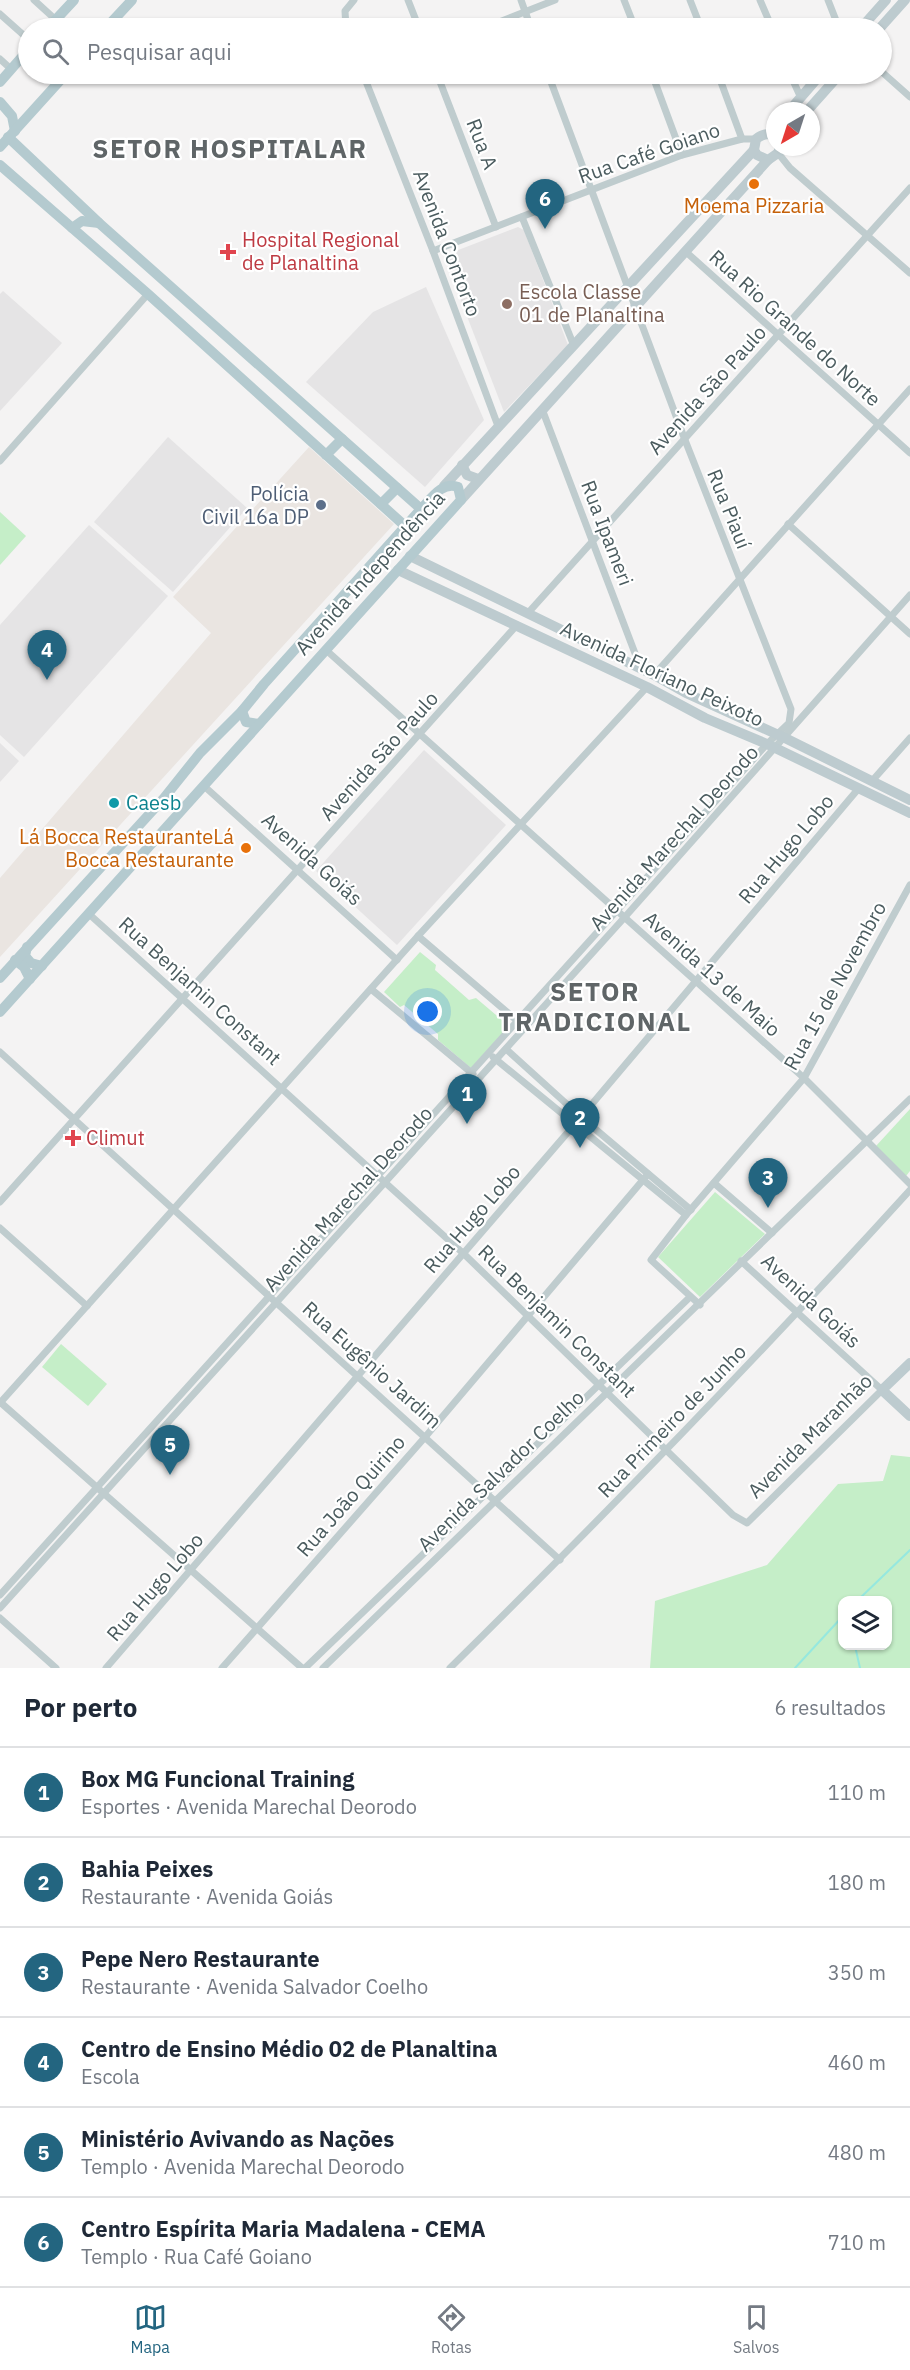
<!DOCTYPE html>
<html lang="pt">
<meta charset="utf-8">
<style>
:root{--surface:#fff;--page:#f6f6f7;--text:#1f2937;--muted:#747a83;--line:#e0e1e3;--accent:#236580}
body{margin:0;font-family:"IBM Plex Sans",sans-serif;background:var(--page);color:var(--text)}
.controls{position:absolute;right:18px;bottom:18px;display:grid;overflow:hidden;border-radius:12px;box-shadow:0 2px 4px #0004}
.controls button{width:54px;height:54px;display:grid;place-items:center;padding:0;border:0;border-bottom:2px solid var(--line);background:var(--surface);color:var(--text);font:30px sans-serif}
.compass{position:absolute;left:766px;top:102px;width:54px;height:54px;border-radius:50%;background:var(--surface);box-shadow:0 2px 4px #0004;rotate:219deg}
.you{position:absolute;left:428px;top:1012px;width:21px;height:21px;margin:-15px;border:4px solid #fff;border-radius:50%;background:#1a73e8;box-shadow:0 0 0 9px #1a73e833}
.badge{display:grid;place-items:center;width:39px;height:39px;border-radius:50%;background:var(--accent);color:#fff;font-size:20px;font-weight:700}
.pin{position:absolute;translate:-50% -50px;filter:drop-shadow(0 2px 3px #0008)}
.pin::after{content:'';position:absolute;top:32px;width:21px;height:18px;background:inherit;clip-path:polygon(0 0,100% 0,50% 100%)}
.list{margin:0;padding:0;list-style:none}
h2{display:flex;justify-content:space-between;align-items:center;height:78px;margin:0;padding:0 24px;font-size:26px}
h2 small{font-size:20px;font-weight:400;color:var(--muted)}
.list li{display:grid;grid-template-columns:39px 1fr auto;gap:18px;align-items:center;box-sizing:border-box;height:90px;padding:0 24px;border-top:2px solid var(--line)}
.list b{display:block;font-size:22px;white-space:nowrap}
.list p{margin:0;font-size:20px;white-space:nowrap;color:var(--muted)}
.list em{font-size:20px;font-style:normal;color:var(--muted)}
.icon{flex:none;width:33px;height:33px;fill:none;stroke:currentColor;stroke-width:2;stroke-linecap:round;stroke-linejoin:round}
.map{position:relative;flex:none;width:910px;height:1668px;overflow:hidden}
.search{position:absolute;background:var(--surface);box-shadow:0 2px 4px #0004;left:18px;right:18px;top:18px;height:66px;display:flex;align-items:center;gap:15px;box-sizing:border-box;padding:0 21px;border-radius:33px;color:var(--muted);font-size:22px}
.sheet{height:618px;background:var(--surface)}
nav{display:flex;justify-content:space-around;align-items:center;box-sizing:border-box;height:84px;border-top:2px solid var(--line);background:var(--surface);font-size:16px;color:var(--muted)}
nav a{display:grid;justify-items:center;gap:3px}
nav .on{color:var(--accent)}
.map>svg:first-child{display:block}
.commercial{fill:#eae5e1}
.education{fill:#e5e4e5}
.green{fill:#c5eec8;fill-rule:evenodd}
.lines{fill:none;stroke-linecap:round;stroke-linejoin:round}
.stream{stroke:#95e8df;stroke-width:2}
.street{stroke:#bfccce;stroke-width:7}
.secondary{stroke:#bdcbcf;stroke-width:10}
.primary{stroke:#b4cacf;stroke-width:10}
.food-dot{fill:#e8710a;stroke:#fff;stroke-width:2}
.health-dot{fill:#e0444e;stroke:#fff;stroke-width:2}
.education-dot{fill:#8d6e63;stroke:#fff;stroke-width:2}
.service-dot{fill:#5c6f8a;stroke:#fff;stroke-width:2}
.culture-dot{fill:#0f9aa8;stroke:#fff;stroke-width:2}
.labels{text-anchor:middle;stroke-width:4.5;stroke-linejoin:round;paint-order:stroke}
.street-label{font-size:20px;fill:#4b5c5f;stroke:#fff}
.food-label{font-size:20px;fill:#c56008;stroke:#fff}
.health-label{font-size:20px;fill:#be3a42;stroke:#fff;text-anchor:start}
.education-label{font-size:20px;fill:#785e54;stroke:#fff;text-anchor:start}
.service-label{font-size:20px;fill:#4e5e75;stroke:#fff;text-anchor:end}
.culture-label{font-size:20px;fill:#0d838f;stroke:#fff;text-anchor:start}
.district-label{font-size:26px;font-weight:bold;letter-spacing:1.5px;fill:#5f6567;stroke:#fff}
</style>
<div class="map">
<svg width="910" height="1668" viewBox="0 0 910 1668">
<rect width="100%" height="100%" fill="#f4f3f3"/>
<!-- commercial -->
<path class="commercial" d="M309,447L394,524L0,957V878L211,633L173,597Z"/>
<!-- education -->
<g class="education">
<path d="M518,227L524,230L568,345L504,412L446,262L448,254Z"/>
<path d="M426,287L484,420L425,487L306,382L373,312Z"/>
<path d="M3,291L62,343L0,411V294Z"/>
<path d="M168,437L247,508L173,592L94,522Z"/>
<path d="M89,525L168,596L24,757L0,735V625Z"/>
<path d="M0,743L19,761L0,782Z"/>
<path d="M424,750L506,825L397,945L316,871Z"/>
</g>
<!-- green -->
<g class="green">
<path d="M0,512L26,536L0,565Z"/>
<path d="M420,952L436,965L435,970L469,1000L476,998L509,1026L471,1068L438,1040V1034L404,1005L400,1007L384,992Z"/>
<path d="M910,1109V1171L906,1176L876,1146Z"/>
<path d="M715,1192L765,1234L700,1297L658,1257Z"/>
<path d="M61,1344L107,1384L88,1406L42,1367Z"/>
<path d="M891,1455L910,1457V1668H650L655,1601L767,1565L838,1484L883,1481ZM842,1600H888V1646H842Z"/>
</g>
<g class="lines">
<!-- stream -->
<g class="stream">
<path d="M858,1600L910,1550"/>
<path d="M855,1646L860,1668"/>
<path d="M795,1668L842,1617"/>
</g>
<!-- street -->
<g class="street">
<path d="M34,0L56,20"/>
<path d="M408,0L419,28"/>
<path d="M521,0L531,28"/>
<path d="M624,0L635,28"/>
<path d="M690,0L701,28"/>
<path d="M760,0L772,28"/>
<path d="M828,0L839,28"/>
<path d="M0,14L28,39"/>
<path d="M346,28L345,11L354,0"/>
<path d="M484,28L555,0"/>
<path d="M0,59L11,69"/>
<path d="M882,72L910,97"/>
<path d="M363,74L433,251L498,426"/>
<path d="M437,74L496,227"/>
<path d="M652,74L682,155"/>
<path d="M718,74L742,139"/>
<path d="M790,74L801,98"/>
<path d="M778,153L790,168L910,273"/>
<path d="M522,217L574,346"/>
<path d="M433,251L682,155L742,139H756"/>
<path d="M685,251L910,453"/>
<path d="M542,409L641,669"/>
<path d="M0,461L148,294"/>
<path d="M788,524L910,634"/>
<path d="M528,613L910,188"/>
<path d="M326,650L804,1078L910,1184"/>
<path d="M654,675L910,389"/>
<path d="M872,781L910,738"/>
<path d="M204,786L397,960"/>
<path d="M89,914L464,1254L733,1515L747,1523L882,1390L741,1261"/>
<path d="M418,936L521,1024"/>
<path d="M371,989L473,1074"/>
<path d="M506,1049L581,1117L691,1210"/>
<path d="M0,1052L560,1560"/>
<path d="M493,1057L686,1215"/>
<path d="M714,1183L772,1233"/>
<path d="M0,1202L517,625"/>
<path d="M0,1228L87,1306"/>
<path d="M700,1305L651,1260L686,1215L804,1078L910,885"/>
<path d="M0,1402L302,1668"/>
<path d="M0,1403L418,936L647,687"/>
<path d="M0,1595L767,744L789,723L791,709L685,440L548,74"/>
<path d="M0,1608L624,918L910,595"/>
<path d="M0,1618L56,1668"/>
<path d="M106,1668L581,1117L859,788"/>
<path d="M222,1668L426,1436L648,1174"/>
<path d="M305,1668L690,1297"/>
<path d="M323,1668L910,1099"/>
<path d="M450,1668C608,1512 761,1354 910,1190"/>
</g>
<!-- secondary -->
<g class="secondary">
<path d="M861,28L886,0"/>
<path d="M880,28L905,0"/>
<path d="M789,111L821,74"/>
<path d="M807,111L840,74"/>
<path d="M775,136C767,133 763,134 756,139L754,150L757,155L768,160L778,153L780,147"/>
<path d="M462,465L467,475L478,479"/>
<path d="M444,486L754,150"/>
<path d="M461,500L768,160"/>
<path d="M410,556L654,675L686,693L785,738L910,800"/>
<path d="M398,570L647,687L705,718L767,744L910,813"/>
<path d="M910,1363L882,1390L910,1416"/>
</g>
<!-- primary -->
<g class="primary">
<path d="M48,28L74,0"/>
<path d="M106,28L132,0"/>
<path d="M0,82L28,50"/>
<path d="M0,102L12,116L15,131"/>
<path d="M8,137L99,223L421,509"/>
<path d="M0,147L66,74"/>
<path d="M0,165L148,294L405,526"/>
<path d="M72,228L82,221L99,223"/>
<path d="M326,455L342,439"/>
<path d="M381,504L397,488"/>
<path d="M242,711L246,722L259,724"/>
<path d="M27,947L25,956L31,963L42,966"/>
<path d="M15,960L24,967L30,979"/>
<path d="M0,978L164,798L200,753L242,711L264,684L421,509C431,499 442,481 458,487L461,500L0,1012"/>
</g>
</g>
<!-- markers -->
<g class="food-dot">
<circle cx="754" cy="184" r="6"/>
<circle cx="246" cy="848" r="6"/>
</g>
<g class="health-dot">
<path d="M225 243h6v6h6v6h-6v6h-6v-6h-6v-6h6z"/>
<path d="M70 1129h6v6h6v6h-6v6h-6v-6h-6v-6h6z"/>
</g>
<circle class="education-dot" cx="507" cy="304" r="6"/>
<circle class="service-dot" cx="321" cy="505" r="6"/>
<circle class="culture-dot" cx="114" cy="803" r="6"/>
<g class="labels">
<!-- street labels -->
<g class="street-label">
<text transform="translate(482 144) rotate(69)" y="7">Rua A</text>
<text transform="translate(649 153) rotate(-19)" y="7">Rua Café Goiano</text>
<text transform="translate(447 243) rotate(69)" y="7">Avenida Contorto</text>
<text transform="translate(795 328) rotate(42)" y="7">Rua Rio Grande do Norte</text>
<text transform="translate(707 390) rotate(-48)" y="7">Avenida São Paulo</text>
<text transform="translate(729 509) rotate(68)" y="7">Rua Piauí</text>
<text transform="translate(607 533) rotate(69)" y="7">Rua Ipameri</text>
<text transform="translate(370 573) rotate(-48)" y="7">Avenida Independência</text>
<text transform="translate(662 674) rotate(25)" y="7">Avenida Floriano Peixoto</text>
<text transform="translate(379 756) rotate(-48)" y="7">Avenida São Paulo</text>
<text transform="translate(674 838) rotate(-48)" y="7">Avenida Marechal Deorodo</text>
<text transform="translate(786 849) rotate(-50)" y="7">Rua Hugo Lobo</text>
<text transform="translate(312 859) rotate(42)" y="7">Avenida Goiás</text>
<text transform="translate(712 974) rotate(42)" y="7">Avenida 13 de Maio</text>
<text transform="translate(835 986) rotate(-61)" y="7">Rua 15 de Novembro</text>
<text transform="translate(200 991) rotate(42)" y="7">Rua Benjamin Constant</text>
<text transform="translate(348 1199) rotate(-48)" y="7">Avenida Marechal Deorodo</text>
<text transform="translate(472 1219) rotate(-49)" y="7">Rua Hugo Lobo</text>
<text transform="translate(811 1301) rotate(43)" y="7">Avenida Goiás</text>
<text transform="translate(557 1321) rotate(44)" y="7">Rua Benjamin Constant</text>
<text transform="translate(372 1365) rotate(42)" y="7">Rua Eugênio Jardim</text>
<text transform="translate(672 1421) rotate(-46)" y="7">Rua Primeiro de Junho</text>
<text transform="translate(810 1436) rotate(-45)" y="7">Avenida Maranhão</text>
<text transform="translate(501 1471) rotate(-44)" y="7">Avenida Salvador Coelho</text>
<text transform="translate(351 1496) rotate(-49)" y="7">Rua João Quirino</text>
<text transform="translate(155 1587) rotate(-49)" y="7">Rua Hugo Lobo</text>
</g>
<!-- food labels -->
<g class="food-label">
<text x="754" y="213">Moema Pizzaria</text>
<text x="234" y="844" text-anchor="end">Lá Bocca RestauranteLá<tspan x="234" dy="23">Bocca Restaurante</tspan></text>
</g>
<!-- health labels -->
<g class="health-label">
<text x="242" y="247">Hospital Regional<tspan x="242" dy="23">de Planaltina</tspan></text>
<text x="86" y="1145">Climut</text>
</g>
<!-- education labels -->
<g class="education-label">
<text x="519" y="299">Escola Classe<tspan x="519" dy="23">01 de Planaltina</tspan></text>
</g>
<!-- service labels -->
<g class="service-label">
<text x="309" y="501">Polícia<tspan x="309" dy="23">Civil 16a DP</tspan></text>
</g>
<!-- culture labels -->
<g class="culture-label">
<text x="126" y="810">Caesb</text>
</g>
<!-- district labels -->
<g class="district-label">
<text x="230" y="158">SETOR HOSPITALAR</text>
<text x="595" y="1001">SETOR<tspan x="595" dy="30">TRADICIONAL</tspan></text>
</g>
</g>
</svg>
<div class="controls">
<button><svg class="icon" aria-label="layers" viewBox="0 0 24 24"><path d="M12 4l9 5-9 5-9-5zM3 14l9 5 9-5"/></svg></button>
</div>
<svg class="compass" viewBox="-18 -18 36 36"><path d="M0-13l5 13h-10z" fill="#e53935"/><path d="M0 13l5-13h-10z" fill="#747a83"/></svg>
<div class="you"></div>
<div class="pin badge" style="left:467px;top:1124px">1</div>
<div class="pin badge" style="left:580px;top:1148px">2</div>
<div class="pin badge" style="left:768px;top:1208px">3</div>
<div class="pin badge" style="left:47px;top:680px">4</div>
<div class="pin badge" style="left:170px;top:1475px">5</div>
<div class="pin badge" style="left:545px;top:229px">6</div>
<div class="search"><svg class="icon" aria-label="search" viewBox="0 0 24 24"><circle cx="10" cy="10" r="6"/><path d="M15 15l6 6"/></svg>Pesquisar aqui</div>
</div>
<section class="sheet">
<h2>Por perto<small>6 resultados</small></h2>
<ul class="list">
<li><span class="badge">1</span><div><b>Box MG Funcional Training</b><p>Esportes · Avenida Marechal Deorodo</p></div><em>110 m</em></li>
<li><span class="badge">2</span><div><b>Bahia Peixes</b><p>Restaurante · Avenida Goiás</p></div><em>180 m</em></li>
<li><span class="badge">3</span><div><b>Pepe Nero Restaurante</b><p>Restaurante · Avenida Salvador Coelho</p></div><em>350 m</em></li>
<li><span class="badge">4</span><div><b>Centro de Ensino Médio 02 de Planaltina</b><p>Escola</p></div><em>460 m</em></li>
<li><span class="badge">5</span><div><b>Ministério Avivando as Nações</b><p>Templo · Avenida Marechal Deorodo</p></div><em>480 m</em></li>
<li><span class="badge">6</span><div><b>Centro Espírita Maria Madalena - CEMA</b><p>Templo · Rua Café Goiano</p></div><em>710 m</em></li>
</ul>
</section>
<nav>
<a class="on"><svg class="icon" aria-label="map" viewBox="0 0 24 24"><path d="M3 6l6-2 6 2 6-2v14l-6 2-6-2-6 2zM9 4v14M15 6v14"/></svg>Mapa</a>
<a><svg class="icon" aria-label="directions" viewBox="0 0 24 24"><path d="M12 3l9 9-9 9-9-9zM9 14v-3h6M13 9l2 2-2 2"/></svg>Rotas</a>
<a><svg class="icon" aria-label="saved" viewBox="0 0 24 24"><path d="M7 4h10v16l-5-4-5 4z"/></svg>Salvos</a>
</nav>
